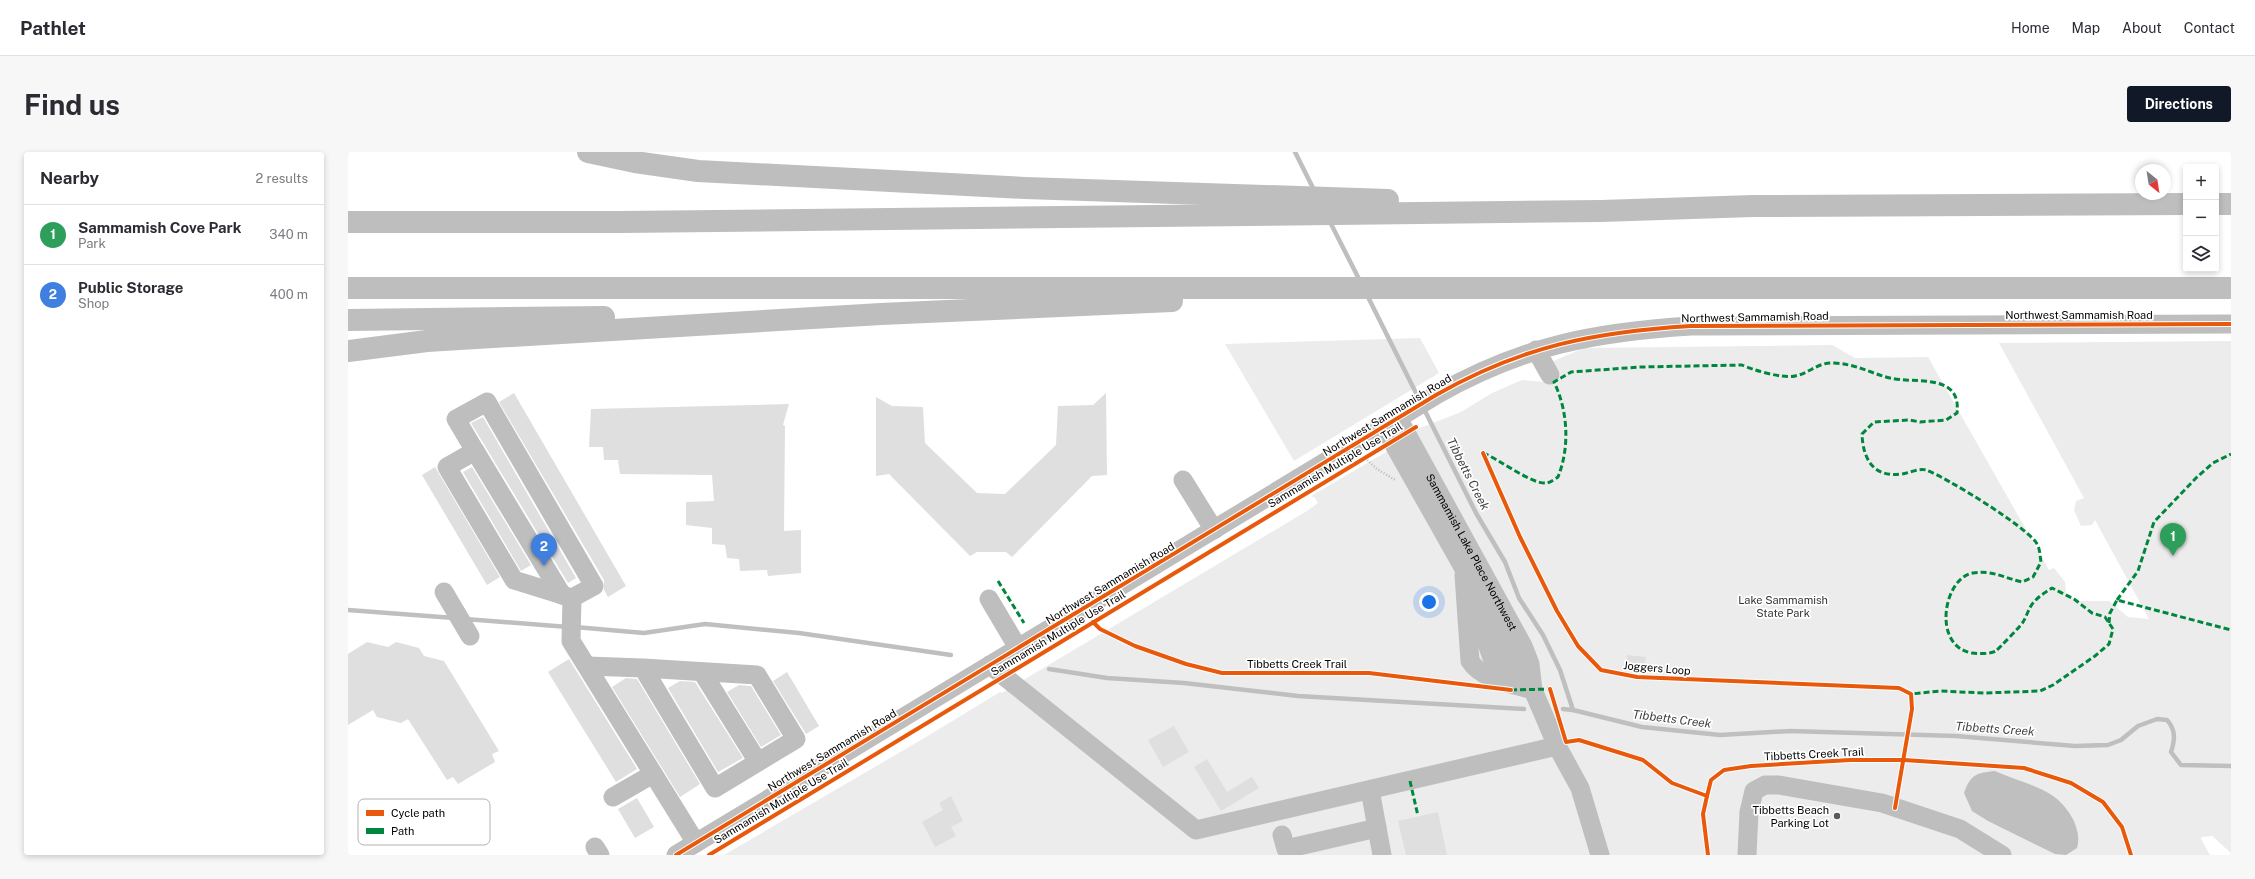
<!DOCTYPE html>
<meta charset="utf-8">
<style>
:root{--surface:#fff;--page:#f7f7f7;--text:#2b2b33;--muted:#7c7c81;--line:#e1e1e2;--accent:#111827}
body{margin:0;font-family:"Public Sans",sans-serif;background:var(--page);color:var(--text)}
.controls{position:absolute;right:12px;top:12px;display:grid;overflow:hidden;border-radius:4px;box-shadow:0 2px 6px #0003}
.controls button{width:36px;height:36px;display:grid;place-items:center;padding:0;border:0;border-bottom:1px solid var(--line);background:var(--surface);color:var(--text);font:20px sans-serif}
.compass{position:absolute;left:1787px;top:12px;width:36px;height:36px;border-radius:50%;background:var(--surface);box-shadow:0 2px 6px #0003;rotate:150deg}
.you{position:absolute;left:1081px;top:450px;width:14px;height:14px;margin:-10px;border:3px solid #fff;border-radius:50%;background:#1a73e8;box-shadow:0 0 0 6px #1a73e833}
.badge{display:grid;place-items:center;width:26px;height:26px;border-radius:50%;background:var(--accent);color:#fff;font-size:13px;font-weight:700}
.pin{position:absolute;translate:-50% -33px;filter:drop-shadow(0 1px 2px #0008)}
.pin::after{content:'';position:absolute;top:21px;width:14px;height:12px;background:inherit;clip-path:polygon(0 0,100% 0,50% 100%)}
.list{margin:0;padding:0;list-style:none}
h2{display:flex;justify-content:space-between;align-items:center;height:52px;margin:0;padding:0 16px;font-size:17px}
h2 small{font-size:13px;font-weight:400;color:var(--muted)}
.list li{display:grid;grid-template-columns:26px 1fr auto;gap:12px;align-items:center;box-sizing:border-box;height:60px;padding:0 16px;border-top:1px solid var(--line)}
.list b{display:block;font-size:15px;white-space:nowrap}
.list p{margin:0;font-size:13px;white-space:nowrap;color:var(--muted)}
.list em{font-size:13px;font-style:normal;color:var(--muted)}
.icon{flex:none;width:22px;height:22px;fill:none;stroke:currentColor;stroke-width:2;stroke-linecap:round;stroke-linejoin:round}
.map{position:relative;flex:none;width:1883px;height:703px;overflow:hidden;border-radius:4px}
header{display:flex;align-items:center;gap:24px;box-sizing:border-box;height:56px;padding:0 20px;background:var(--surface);border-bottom:1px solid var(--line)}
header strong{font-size:19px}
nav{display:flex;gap:22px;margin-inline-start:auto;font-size:14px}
.intro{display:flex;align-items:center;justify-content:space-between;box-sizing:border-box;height:96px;padding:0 24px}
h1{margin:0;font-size:28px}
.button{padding:10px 18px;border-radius:4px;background:var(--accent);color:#fff;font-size:14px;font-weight:700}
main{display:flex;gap:24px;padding:0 24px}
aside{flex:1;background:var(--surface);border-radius:4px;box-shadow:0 2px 6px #0003}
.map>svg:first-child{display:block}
.green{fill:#ececec}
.water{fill:#bfbfbf}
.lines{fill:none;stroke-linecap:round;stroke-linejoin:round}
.stream{stroke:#bfbfbf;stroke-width:4.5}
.building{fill:#dfdfdf}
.path{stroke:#b9b9b9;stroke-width:2.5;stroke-dasharray:1 2;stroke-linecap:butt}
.minor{stroke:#bebebe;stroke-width:19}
.highway{stroke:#bebebe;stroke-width:22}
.quiet{stroke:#00873e;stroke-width:3;stroke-dasharray:6 3;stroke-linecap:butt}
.cycleway-casing{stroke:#fff;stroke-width:6}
.cycleway{stroke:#e8590c;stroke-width:4}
.poi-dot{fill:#595959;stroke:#fff;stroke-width:1.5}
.labels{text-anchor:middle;stroke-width:3.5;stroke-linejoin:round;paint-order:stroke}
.street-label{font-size:11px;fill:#000;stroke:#fff}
.park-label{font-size:11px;fill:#333;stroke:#fff}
.poi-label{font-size:11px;fill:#000;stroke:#fff;text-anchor:end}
.water-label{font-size:12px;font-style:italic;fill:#444;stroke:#fff}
.key{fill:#fff;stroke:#b2b2b2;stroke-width:1}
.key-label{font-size:11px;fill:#000}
</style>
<header>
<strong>Pathlet</strong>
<nav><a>Home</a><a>Map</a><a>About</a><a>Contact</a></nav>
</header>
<div class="intro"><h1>Find us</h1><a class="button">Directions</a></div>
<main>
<aside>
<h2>Nearby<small>2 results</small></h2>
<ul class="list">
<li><span class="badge" style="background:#2e9e5b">1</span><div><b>Sammamish Cove Park</b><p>Park</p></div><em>340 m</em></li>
<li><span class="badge" style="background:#3f7fe0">2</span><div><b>Public Storage</b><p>Shop</p></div><em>400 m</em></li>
</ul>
</aside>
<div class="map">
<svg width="1883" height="703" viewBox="0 0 1883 703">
<rect width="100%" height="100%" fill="#fff"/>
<!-- green -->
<g class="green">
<path d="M1072,186L1091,221L946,309L877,192Z"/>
<path d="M1883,189V701L1864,684L1854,685L1853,687L1862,703H376L578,585L652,540L654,541L677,527L959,359L970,351L967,346L963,344L1043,297L1059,281L1113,260L1144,241L1174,228L1197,230L1214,226L1203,210L1236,196L1484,193L1507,206L1580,205L1701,418L1706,416L1717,430L1718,442L1731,449H1761L1780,465L1801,467L1747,368L1744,373L1733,374L1726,358L1728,349L1736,346L1651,191Z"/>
</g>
<!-- water -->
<path class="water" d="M1647,619C1665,627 1685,632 1702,642C1719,652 1735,677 1729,696L1718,703L1707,702L1640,669L1624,659L1616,641C1623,622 1628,621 1647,619Z"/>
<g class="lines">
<!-- stream -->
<g class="stream">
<path d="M947,0L967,40"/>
<path d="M981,68L1012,129"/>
<path d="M1019,143L1072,249"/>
<path d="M1075,255L1128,361L1157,410L1171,446L1195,483L1212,518L1225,558L1294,575L1372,583L1442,579L1608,584L1727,594L1760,593L1773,588L1790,574L1809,567L1819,568C1828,578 1827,588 1823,600L1833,613L1883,614"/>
<path d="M0,458L106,466"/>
<path d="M117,467L220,475"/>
<path d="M227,475L296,481L357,472L451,481L603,503"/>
<path d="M701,517L759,526L836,531L950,544L1176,557"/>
<path d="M1215,557L1225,558"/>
</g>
</g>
<!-- building -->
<g class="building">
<path d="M166,241L278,434L260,445L256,438V428L151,250Z"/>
<path d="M758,241L759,323L744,324L664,405L658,400H629L622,404L541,322L528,324V245L544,254L575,255L577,291L629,341L657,342L708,293L710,254L745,253Z"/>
<path d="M441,252L435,273L437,274L436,379L453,378V421L420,424L419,418L392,419L391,407L379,406L377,393L364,392V376L338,373V350L366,349L364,323L272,322L270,308H256L255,295H241L243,257Z"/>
<path d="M135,265L228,426L220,431L123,271Z"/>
<path d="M87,315L152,425L139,433L74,323Z"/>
<path d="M124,315L183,413L173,419L115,320Z"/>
<path d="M19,490L40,495L48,490L71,496L76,504L96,509L151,599L144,602L147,610L110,632L105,625L99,628L60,567L53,571L29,565L25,558L0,573V502Z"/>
<path d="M1279,503L1298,505L1296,518L1278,516Z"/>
<path d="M221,507L289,617L268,630L200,520Z"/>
<path d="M439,520L471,574L458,582L425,529Z"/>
<path d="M278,526L289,527L352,632L332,645L264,535Z"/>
<path d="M332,529L347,530L395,606L370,620L320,536Z"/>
<path d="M391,533L403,534L433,583L413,595L379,540Z"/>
<path d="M826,574L841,600L815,615L800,588Z"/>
<path d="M859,607L879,640L904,625L911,636L873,659L846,615Z"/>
<path d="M603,644L615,669L603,675L608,684L587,695L574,670L595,658L591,651Z"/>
<path d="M289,646L306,675L287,686L270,657Z"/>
<path d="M1090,660L1099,703H1058L1050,669Z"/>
</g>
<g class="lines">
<!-- path -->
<path class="path" d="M1017,306L1029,317L1047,328"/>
<!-- minor -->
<g class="minor">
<path d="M1188,198L1202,223"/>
<path d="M139,250L246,434L224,446L166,428L99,315L127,299L108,267Z"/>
<path id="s1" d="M1050,266L1175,494L1182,512L1185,538"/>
<path d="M1036,275L1133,447L1159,501L1168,517L1185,538L1209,594L1232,636L1252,703"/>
<path d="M127,299L214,443"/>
<path d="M835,328L866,378"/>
<path d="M1116,423L1122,509C1134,528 1165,532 1185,538"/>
<path d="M96,440L122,484"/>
<path d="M224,446L223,489L348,691"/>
<path d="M641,447L670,496"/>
<path d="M1134,457C1135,485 1142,506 1156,529"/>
<path d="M642,513L848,678L1209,594"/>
<path d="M239,514L295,516L367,636L448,587L409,523L295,516"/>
<path d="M354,520L410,610"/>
<path d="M1022,638L1034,703"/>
<path d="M265,645L305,622"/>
<path d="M934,683L938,697L1029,676"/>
<path d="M247,695L252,703"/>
<path d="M328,703L1088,243C1174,194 1246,180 1343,174L1883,172"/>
<path d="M1399,703L1401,660L1406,639L1417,633H1431L1534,651L1612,677L1654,703"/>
</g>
<!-- highway -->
<g class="highway">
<path d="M240,0L287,10L350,19L677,36L1040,48"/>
<path d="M1868,52H1883"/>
<path d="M0,70H273L1253,59L1405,54L1838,52"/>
<path d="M0,136H1883"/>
<path d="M0,168L256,165"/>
<path d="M0,199L79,189L533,162L824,149"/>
</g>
<!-- quiet -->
<g class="quiet">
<path d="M1135,301C1151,307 1184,333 1199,331C1203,330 1207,327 1210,325C1222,295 1220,259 1206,230L1223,220L1292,215L1394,213C1405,218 1435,227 1447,224C1462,221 1470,210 1486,211C1508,212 1522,221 1542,226C1565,232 1614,220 1609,261L1598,268L1572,270L1561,268L1526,270L1514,282C1515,308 1526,326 1554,322C1561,321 1571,316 1578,318C1596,324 1681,376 1689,392C1692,397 1692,404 1693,410L1685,425L1674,430C1656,426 1645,418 1625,421C1596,425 1583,494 1624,501C1630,502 1643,502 1648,499C1651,496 1673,474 1675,470C1679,464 1681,454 1687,449C1691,444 1698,440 1704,436L1726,447L1744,461L1757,465L1765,477L1761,492L1747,504L1705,533L1692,539L1636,541L1592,539L1563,542"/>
<path d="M650,429L676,471"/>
<path d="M1769,448L1790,419L1806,370L1849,325L1865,311L1883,302"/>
<path d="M1761,471L1762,461L1769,448L1883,478"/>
<path d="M1163,538L1202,537"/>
<path d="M1062,629L1070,664"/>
</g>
<!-- cycleway casing -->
<g class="cycleway-casing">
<g id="cycleway">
<path d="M1135,301L1172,385L1209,459L1230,494L1253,518L1289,525L1551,536L1563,542L1564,557L1547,656"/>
<path d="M745,470L752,477L787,494L838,512L874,521H1021L1163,538"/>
<path d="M1202,537L1218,590L1231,588L1295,608L1324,631L1359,644L1363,628L1376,618L1403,614L1502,608H1556L1676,616L1723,631L1755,650L1774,675L1783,703"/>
<path d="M1359,644L1355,662L1360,703"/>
<path d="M328,703L1088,243C1174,194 1246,180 1343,174L1883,172"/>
<path d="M361,703L1068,275"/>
</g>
</g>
<!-- cycleway -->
<use href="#cycleway" class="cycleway"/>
</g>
<!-- markers -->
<circle class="poi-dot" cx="1489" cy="664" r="4"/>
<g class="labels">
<!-- street labels -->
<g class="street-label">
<text x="1731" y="167">Northwest Sammamish Road</text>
<text transform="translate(1407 165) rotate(-1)" y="4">Northwest Sammamish Road</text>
<text transform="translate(1039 263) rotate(-31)" y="4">Northwest Sammamish Road</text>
<text transform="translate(987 313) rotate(-31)" y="4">Sammamish Multiple Use Trail</text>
<text dy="4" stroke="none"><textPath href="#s1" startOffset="153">Sammamish Lake Place Northwest</textPath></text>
<text transform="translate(762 431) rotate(-31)" y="4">Northwest Sammamish Road</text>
<text transform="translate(710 481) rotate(-31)" y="4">Sammamish Multiple Use Trail</text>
<text x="949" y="516">Tibbetts Creek Trail</text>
<text transform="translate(1309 516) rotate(5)" y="4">Joggers Loop</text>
<text transform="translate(484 598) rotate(-31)" y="4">Northwest Sammamish Road</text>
<text transform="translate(1466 602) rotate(-3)" y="4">Tibbetts Creek Trail</text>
<text transform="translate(433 649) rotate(-31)" y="4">Sammamish Multiple Use Trail</text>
</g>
<!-- park labels -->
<g class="park-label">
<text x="1435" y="452">Lake Sammamish<tspan x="1435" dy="13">State Park</tspan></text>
</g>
<!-- poi labels -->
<g class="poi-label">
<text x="1481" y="662">Tibbetts Beach<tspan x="1481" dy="13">Parking Lot</tspan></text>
</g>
<!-- water labels -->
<g class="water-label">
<text transform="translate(1120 322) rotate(63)" y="4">Tibbetts Creek</text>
<text transform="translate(1324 567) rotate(7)" y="4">Tibbetts Creek</text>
<text transform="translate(1647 577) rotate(4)" y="4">Tibbetts Creek</text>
</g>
</g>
<!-- legend -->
<rect x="10" y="647" width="132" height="46" rx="6" class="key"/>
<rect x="18" y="658" width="18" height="6" fill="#e8590c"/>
<rect x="18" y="676" width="18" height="6" fill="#00873e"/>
<g class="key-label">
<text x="43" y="665">Cycle path</text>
<text x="43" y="683">Path</text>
</g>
</svg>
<div class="controls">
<button>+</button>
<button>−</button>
<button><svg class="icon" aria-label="layers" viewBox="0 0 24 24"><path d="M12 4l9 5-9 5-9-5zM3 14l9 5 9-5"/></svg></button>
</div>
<svg class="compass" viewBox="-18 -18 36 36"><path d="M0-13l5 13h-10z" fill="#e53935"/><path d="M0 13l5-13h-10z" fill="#7c7c81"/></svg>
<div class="you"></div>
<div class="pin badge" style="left:1825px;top:404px;background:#2e9e5b">1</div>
<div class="pin badge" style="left:196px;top:414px;background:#3f7fe0">2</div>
</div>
</main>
